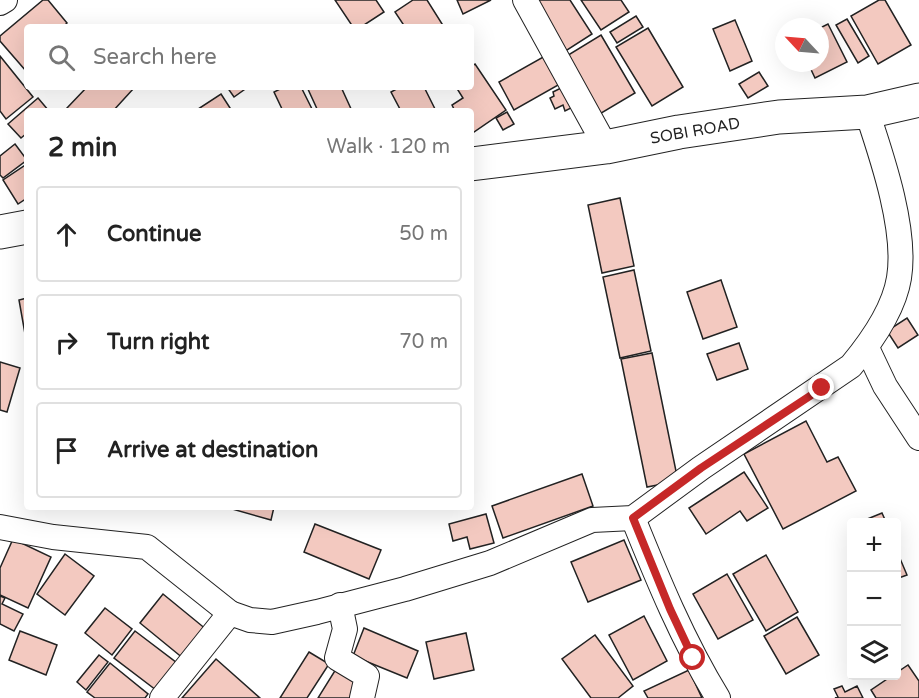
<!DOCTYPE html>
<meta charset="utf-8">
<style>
:root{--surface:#fff;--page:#f2f2f2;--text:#222;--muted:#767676;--line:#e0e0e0}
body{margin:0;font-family:"Varela Round",sans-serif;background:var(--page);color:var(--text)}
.controls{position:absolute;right:18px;bottom:18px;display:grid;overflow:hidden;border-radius:6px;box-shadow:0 6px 24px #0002}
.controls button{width:54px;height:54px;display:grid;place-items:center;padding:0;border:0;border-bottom:2px solid var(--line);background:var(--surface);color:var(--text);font:30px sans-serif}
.compass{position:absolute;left:775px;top:18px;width:54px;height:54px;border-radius:50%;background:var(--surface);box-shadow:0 6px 24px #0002;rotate:296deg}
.stop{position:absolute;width:18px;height:18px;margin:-14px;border:4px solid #c62828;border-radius:50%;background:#fff}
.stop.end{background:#c62828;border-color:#fff;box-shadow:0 2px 6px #0008}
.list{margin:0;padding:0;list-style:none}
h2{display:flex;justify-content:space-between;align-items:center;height:78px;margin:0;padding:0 24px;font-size:26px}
h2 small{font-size:20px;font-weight:400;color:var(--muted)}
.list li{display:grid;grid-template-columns:39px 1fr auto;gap:18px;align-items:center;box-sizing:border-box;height:96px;margin:0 12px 12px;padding:0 12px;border:2px solid var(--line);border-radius:6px}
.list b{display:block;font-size:22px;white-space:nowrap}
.list em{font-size:20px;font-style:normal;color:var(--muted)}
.icon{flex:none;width:33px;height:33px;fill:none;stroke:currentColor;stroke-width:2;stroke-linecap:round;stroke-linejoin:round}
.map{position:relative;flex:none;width:919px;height:698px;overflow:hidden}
.search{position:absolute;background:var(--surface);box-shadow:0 6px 24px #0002;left:24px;top:24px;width:450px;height:66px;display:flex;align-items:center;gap:15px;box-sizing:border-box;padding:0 21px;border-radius:6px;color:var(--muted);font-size:22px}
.panel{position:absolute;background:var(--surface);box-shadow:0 6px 24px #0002;left:24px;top:108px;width:450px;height:402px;border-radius:6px}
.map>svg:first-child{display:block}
.building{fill:#f3c9c0;stroke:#222;stroke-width:1.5}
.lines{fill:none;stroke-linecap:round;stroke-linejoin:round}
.minor-casing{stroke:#222;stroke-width:26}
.highway-casing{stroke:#222;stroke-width:35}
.minor{stroke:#fff;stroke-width:24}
.highway{stroke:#fff;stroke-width:33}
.route{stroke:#c62828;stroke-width:8}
.labels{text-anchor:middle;stroke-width:4.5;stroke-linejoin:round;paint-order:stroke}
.street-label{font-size:16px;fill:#222;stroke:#fff}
</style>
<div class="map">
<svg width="919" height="698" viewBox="0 0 919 698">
<rect width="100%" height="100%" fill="#fff"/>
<!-- building -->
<g class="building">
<path d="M43,0H48L67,23L63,27H27L26,71L0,41V36Z"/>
<path d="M335,0H376L384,12L361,27H353Z"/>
<path d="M413,0H427L444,27H405L395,12Z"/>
<path d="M457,0H491L463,14Z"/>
<path d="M535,0H570L592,34L564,52Z"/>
<path d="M581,0H621L629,12L601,30Z"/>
<path d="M879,0H885L911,45L878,64L851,16Z"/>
<path d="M636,16L643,27L617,43L610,32Z"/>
<path d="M847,19L869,56L858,63L836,25Z"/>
<path d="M735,20L752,61L730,71L713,29Z"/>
<path d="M828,24L847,62L815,78L808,63H820V28Z"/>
<path d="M648,28L683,87L652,106L616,47Z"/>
<path d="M601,35L635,93L598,115L565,57Z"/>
<path d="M0,56L33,97L6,119L0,111Z"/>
<path d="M545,56L560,84L514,110L499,82Z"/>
<path d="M475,64L506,110L471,134V111H455L452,105L463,98L456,87H471V67Z"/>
<path d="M759,72L768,86L748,98L739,84Z"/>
<path d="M87,87H132L134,88L113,111H70L67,108Z"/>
<path d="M227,87H248L234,97Z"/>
<path d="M284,87H301L313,111H283L274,92Z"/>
<path d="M307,87H341L352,111H318Z"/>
<path d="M400,87H424L436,111H401L391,92Z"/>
<path d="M563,87L573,107L565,111L563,105L555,109L550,98L554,96L553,92Z"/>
<path d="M221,94L232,111H195Z"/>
<path d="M38,98L49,111H27V133L21,138L8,124Z"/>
<path d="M507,112L514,124L503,130L496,118Z"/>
<path d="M15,144L27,160L3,178L0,175V156Z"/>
<path d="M27,164V198L18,204L3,180Z"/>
<path d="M620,198L634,266L602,273L588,205Z"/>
<path d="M634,270L651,351L620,358L603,277Z"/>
<path d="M721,280L737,327L703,339L687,292Z"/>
<path d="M27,298V345L19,300Z"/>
<path d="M907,318L918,335L898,348L887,331Z"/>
<path d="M739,343L748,369L717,380L707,354Z"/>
<path d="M652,353L678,481L647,487L621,359Z"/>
<path d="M0,362L20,368L7,412L0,410Z"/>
<path d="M806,421L827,462L838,457L856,491L783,529L744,454Z"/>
<path d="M744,472L768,508L747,521L740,511L706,534L689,508Z"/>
<path d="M582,474L593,506L503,538L492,506Z"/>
<path d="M232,507H274L271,520L232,509Z"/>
<path d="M882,513L886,522H860Z"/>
<path d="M486,514L494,543L470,549L467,537L453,541L449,524Z"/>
<path d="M315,524L381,550L369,579L304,552Z"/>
<path d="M13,539L51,557L28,608L0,595V568Z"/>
<path d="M624,540L641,580L588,602L571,562Z"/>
<path d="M896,549L907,575L896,579Z"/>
<path d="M65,554L94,576L65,615L37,594Z"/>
<path d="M766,555L798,612L766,631L733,574Z"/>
<path d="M727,574L753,620L718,639L693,594Z"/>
<path d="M163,594L207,630L184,659L140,623Z"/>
<path d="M0,596L5,598L2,604L23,614L14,631L0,624Z"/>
<path d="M105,608L132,629L112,655L85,633Z"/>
<path d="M644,616L667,661L633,680L609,635Z"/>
<path d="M797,617L819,655L786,674L764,636Z"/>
<path d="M364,628L418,651L407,678L353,656Z"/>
<path d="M20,631L57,645L46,675L9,660Z"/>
<path d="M135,631L177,663L156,690L114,658Z"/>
<path d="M466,633L474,670L434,679L426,642Z"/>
<path d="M595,635L633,686L618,698H591L562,659Z"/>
<path d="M309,652L329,664L307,698H280Z"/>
<path d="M99,655L108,662L86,690L77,682Z"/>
<path d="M216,659L260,698H182Z"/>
<path d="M110,663L148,694L145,698H95L87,692Z"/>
<path d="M908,665L919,681V698H876L871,690Z"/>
<path d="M336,669L359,683L350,698H318Z"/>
<path d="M689,670L702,698H648L644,691Z"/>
<path d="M842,686L845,692L857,686L863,698H835L838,697L834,689Z"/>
</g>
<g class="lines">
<!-- minor casing -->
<g class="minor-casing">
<g id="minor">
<path d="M525,0L606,147"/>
<path d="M0,3L5,0"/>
<path d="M867,348L885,386L919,438"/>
<path d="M633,518C658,580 683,641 718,698"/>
<path d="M0,527L53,537L147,547L230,613"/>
<path d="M340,605L345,629L337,658L367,676L362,698"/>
<path d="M162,698L230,613L250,620L272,622L317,612L405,589L490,563L592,520L633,518L701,468L851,366C871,342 894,309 899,278C907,230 882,157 867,112"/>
</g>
</g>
<!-- highway casing -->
<g class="highway-casing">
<g id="highway">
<path d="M471,164L606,147L679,132L779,117L867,112L919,100"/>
<path d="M0,232L27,227"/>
</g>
</g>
<!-- minor -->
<use href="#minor" class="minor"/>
<!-- highway -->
<use href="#highway" class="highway"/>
</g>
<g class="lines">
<!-- route -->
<path class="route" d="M693,658L670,609L633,518L701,468L822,388"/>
</g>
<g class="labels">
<!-- street labels -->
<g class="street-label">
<text transform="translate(695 130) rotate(-10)" y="6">SOBI ROAD</text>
</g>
</g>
</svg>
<div class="controls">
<button>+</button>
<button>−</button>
<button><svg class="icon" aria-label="layers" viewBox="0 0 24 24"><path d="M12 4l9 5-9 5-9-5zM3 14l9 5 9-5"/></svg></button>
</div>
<svg class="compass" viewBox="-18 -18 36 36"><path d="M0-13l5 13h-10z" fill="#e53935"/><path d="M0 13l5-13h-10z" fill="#767676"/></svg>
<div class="stop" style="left:693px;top:658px"></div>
<div class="stop end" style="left:822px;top:388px"></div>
<div class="search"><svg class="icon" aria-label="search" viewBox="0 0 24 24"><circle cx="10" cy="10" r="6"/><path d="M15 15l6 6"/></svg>Search here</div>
<section class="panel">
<h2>2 min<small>Walk · 120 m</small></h2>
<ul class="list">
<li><svg class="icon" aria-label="ahead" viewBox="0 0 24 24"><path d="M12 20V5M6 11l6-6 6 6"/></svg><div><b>Continue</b></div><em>50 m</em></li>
<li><svg class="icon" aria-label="right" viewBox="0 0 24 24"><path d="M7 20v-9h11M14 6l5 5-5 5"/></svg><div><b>Turn right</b></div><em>70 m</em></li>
<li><svg class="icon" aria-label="arrive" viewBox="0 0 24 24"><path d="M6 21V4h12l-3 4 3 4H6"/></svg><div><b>Arrive at destination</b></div></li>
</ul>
</section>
</div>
